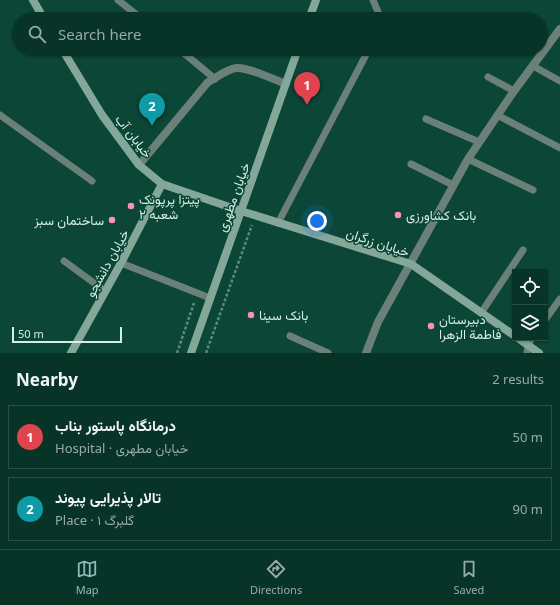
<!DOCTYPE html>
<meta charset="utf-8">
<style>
:root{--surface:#083428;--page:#163f34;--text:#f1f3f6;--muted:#98aaa8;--line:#294f45;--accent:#8bbbb9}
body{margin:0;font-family:"Noto Sans",Vazirmatn,sans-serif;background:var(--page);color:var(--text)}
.controls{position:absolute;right:12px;bottom:12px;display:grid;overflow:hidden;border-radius:0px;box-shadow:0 1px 3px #0004}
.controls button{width:36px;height:36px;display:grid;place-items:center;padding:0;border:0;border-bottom:1px solid var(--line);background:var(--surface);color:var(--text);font:20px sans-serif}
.scale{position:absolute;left:12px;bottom:10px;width:110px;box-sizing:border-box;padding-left:4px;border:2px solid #d3eee3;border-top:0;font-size:11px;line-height:14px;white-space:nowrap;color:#d3eee3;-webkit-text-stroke:3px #0b4636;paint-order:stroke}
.you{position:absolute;left:317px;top:221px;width:14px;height:14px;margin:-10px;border:3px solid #fff;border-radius:50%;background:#1a73e8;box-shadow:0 0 0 6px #1a73e833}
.badge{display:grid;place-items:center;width:26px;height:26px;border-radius:50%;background:var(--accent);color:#fff;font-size:13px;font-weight:700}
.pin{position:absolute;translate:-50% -33px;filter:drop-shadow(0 1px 2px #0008)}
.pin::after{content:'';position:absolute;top:21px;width:14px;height:12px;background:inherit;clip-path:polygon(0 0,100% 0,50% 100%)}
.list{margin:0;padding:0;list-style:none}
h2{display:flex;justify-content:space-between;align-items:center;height:52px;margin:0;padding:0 16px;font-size:17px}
h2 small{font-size:13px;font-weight:400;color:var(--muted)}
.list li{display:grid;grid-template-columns:26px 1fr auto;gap:12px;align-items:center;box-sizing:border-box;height:64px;margin:0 8px 8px;padding:0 8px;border:1px solid var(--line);border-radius:0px}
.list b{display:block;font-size:15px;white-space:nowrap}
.list p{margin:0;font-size:13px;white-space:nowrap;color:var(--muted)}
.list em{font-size:13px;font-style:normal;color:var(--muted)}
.icon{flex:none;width:22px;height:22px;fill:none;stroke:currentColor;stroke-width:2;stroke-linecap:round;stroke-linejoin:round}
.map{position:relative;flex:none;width:560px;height:353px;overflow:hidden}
.search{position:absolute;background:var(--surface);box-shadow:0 1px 3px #0004;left:12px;right:12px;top:12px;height:44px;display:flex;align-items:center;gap:10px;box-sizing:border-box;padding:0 14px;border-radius:22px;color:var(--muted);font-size:15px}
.sheet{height:196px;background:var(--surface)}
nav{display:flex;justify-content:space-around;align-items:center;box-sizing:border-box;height:56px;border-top:1px solid var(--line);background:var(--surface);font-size:11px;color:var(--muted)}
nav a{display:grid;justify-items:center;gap:2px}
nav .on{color:var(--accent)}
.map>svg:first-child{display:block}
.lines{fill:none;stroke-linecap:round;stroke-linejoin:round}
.path{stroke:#5c8a7c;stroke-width:2.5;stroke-dasharray:3 2;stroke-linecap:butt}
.lane{stroke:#6a8078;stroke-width:7}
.street{stroke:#6a8078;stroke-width:8}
.secondary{stroke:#83a799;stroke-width:8}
.poi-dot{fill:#fb8fc4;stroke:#0b4636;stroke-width:1.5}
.labels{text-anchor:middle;stroke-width:3;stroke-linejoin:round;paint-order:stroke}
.street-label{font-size:13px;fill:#d3eee3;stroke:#0b4636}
.poi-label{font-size:13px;fill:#d3eee3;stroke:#0b4636;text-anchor:start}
</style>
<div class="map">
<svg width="560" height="353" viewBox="0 0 560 353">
<rect width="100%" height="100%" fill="#0b4636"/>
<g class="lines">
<!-- path -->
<g class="path">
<path d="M177,353L194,303"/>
<path d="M206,353L252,225"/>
</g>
<!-- lane -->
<g class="lane">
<path d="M118,0L142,19"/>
<path d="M373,0L381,19"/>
<path d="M179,49L215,79"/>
<path d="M533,66L560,81"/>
<path d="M488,77L514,91"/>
<path d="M0,115L92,181"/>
<path d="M497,115L560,148"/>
<path d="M426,119L479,142"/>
<path d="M468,159L533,190"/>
<path d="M411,164L453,185"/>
<path d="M278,223L369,49"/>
<path d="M64,261L105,291"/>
<path d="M121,263L210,298"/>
<path d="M481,313L523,250"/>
<path d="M545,320L560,299"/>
<path d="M290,336L328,353"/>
<path d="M527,353L528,345L532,338"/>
</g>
<!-- street -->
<g class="street">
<path d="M139,165L208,82C216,78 227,69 236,68C248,67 273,79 286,84"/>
<path d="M366,353L378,322L468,159L514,91L560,29"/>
</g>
<!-- secondary -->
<g class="secondary">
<path d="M33,0L44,19"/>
<path d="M309,19L316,0"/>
<path d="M62,49L102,115L139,165L162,184L241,211L411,264L515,336"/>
<path d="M518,338L539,353"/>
<path d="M71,353L121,263L162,184"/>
<path d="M191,353L298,49"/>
</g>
</g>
<!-- markers -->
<g class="poi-dot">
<circle cx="131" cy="206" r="4"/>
<circle cx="398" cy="215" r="4"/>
<circle cx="112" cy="220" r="4"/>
<circle cx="251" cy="315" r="4"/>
<circle cx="431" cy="326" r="4"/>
</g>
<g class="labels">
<!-- street labels -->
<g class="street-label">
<text transform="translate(134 136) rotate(52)" y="5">خیابان آب</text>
<text transform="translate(233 197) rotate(-70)" y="5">خیابان مطهری</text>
<text transform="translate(378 242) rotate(18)" y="5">خیابان زرگران</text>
<text transform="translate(107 263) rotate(-61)" y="5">خیابان دانشجو</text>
</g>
<!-- poi labels -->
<g class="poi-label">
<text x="139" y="204">پیتزا پرپونک<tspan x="139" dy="15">شعبه ۲</tspan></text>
<text x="406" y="220">بانک کشاورزی</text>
<text x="104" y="225" text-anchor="end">ساختمان سبز</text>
<text x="259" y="320">بانک سینا</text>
<text x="439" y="324">دبیرستان<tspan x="439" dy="15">فاطمة الزهرا</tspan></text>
</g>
</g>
</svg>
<div class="controls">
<button><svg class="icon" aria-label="locate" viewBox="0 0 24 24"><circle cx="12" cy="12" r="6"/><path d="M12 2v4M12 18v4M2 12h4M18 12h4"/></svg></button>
<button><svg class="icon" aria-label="layers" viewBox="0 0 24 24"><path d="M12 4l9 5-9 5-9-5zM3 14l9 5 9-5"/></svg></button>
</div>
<div class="scale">50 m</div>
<div class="you"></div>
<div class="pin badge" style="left:307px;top:105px;background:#e0444e">1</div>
<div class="pin badge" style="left:152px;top:126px;background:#0f9aa8">2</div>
<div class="search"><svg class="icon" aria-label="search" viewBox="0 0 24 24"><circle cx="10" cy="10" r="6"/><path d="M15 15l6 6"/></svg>Search here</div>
</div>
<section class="sheet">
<h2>Nearby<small>2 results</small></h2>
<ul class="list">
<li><span class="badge" style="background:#e0444e">1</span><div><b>درمانگاه پاستور بناب</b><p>Hospital · خیابان مطهری</p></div><em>50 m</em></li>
<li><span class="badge" style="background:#0f9aa8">2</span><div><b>تالار پذیرایی پیوند</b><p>Place · گلبرگ ۱</p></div><em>90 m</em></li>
</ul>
</section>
<nav>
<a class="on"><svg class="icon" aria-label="map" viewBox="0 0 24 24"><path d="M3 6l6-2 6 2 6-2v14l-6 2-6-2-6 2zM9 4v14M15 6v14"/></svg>Map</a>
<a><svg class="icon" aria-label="directions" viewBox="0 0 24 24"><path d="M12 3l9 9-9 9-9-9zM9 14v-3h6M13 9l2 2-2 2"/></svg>Directions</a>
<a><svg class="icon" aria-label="saved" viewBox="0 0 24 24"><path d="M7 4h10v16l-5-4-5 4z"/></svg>Saved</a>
</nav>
